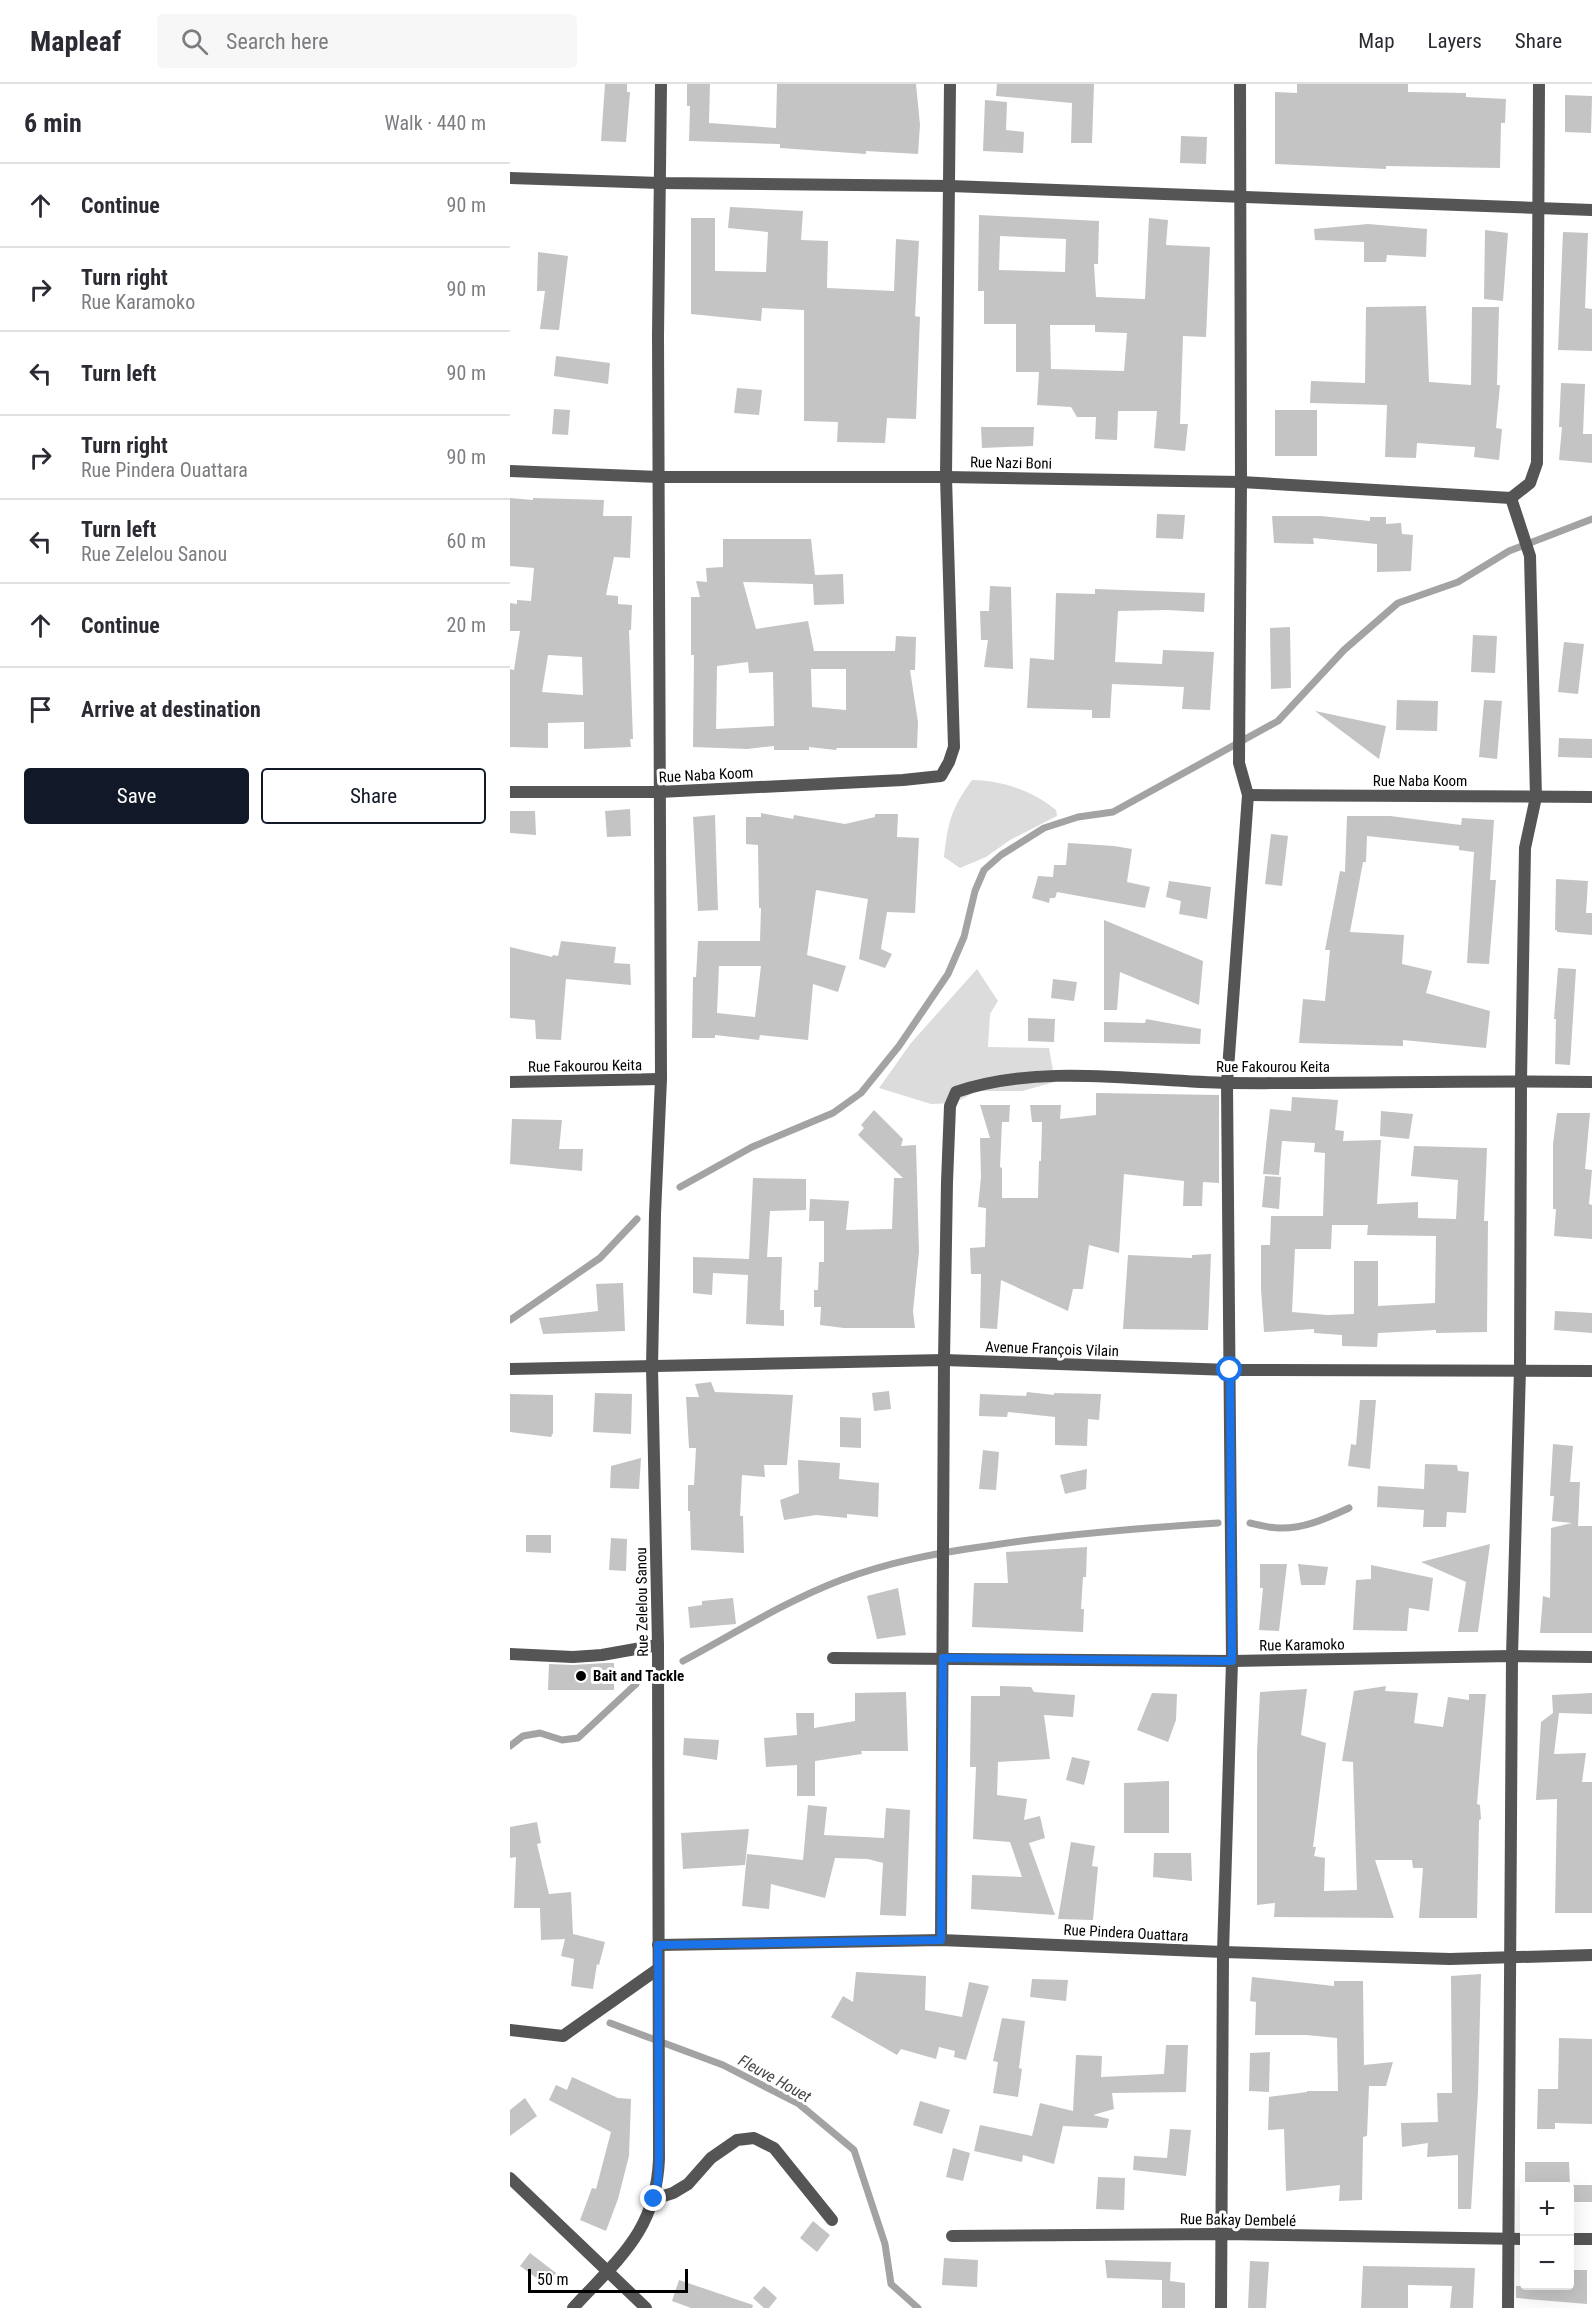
<!DOCTYPE html>
<meta charset="utf-8">
<style>
:root{--surface:#fff;--page:#f7f7f7;--text:#2b2b33;--muted:#7c7c81;--line:#e1e1e2;--accent:#111827}
body{margin:0;font-family:"Roboto Condensed",sans-serif;background:var(--page);color:var(--text)}
.controls{position:absolute;right:18px;bottom:18px;display:grid;overflow:hidden;border-radius:6px;box-shadow:0 6px 24px #0002}
.controls button{width:54px;height:54px;display:grid;place-items:center;padding:0;border:0;border-bottom:2px solid var(--line);background:var(--surface);color:var(--text);font:30px sans-serif}
.scale{position:absolute;left:18px;bottom:15px;width:160px;box-sizing:border-box;padding-left:6px;border:3px solid #000;border-top:0;font-size:16px;line-height:21px;white-space:nowrap;color:#000;-webkit-text-stroke:4px #fff;paint-order:stroke}
.stop{position:absolute;width:18px;height:18px;margin:-14px;border:4px solid #1a73e8;border-radius:50%;background:#fff}
.stop.end{background:#1a73e8;border-color:#fff;box-shadow:0 2px 6px #0008}
.list{margin:0;padding:0;list-style:none}
h2{display:flex;justify-content:space-between;align-items:center;height:78px;margin:0;padding:0 24px;font-size:26px}
h2 small{font-size:20px;font-weight:400;color:var(--muted)}
.list li{display:grid;grid-template-columns:39px 1fr auto;gap:18px;align-items:center;box-sizing:border-box;height:84px;padding:0 24px;border-top:2px solid var(--line)}
.list b{display:block;font-size:22px;white-space:nowrap}
.list p{margin:0;font-size:20px;white-space:nowrap;color:var(--muted)}
.list em{font-size:20px;font-style:normal;color:var(--muted)}
.actions{display:flex;gap:12px;padding:18px 24px}
.actions a{flex:1;padding:14px 0;border:2px solid var(--accent);border-radius:6px;text-align:center;font-size:21px;color:var(--accent)}
.actions .main{background:var(--accent);color:#fff}
.icon{flex:none;width:33px;height:33px;fill:none;stroke:currentColor;stroke-width:2;stroke-linecap:round;stroke-linejoin:round}
.map{position:relative;flex:none;width:1082px;height:2224px;overflow:hidden}
header{display:flex;align-items:center;gap:36px;box-sizing:border-box;height:84px;padding:0 30px;background:var(--surface);border-bottom:2px solid var(--line)}
header strong{font-size:28px}
nav{display:flex;gap:33px;margin-inline-start:auto;font-size:21px}
.search{width:420px;height:54px;background:var(--page);display:flex;align-items:center;gap:15px;box-sizing:border-box;padding:0 21px;border-radius:6px;color:var(--muted);font-size:22px}
main{display:flex}
aside{flex:1;background:var(--surface)}
.map>svg:first-child{display:block}
.green{fill:#dcdcdc}
.lines{fill:none;stroke-linecap:round;stroke-linejoin:round}
.stream{stroke:#a3a3a3;stroke-width:7}
.building{fill:#c4c4c4;fill-rule:evenodd}
.street{stroke:#555;stroke-width:12}
.route{stroke:#1a73e8;stroke-width:8}
.poi-dot{fill:#000;stroke:#fff;stroke-width:2}
.labels{text-anchor:middle;stroke-width:6;stroke-linejoin:round;paint-order:stroke}
.street-label{font-size:15px;fill:#000;stroke:#fff}
.poi-label{font-size:15px;font-weight:bold;fill:#000;stroke:#fff;text-anchor:start}
.water-label{font-size:16px;font-style:italic;fill:#444;stroke:#fff}
</style>
<header>
<strong>Mapleaf</strong>
<div class="search"><svg class="icon" aria-label="search" viewBox="0 0 24 24"><circle cx="10" cy="10" r="6"/><path d="M15 15l6 6"/></svg>Search here</div>
<nav><a>Map</a><a>Layers</a><a>Share</a></nav>
</header>
<main>
<aside>
<h2>6 min<small>Walk · 440 m</small></h2>
<ul class="list">
<li><svg class="icon" aria-label="ahead" viewBox="0 0 24 24"><path d="M12 20V5M6 11l6-6 6 6"/></svg><div><b>Continue</b></div><em>90 m</em></li>
<li><svg class="icon" aria-label="right" viewBox="0 0 24 24"><path d="M7 20v-9h11M14 6l5 5-5 5"/></svg><div><b>Turn right</b><p>Rue Karamoko</p></div><em>90 m</em></li>
<li><svg class="icon" aria-label="left" viewBox="0 0 24 24"><path d="M17 20v-9H6M10 6l-5 5 5 5"/></svg><div><b>Turn left</b></div><em>90 m</em></li>
<li><svg class="icon" aria-label="right" viewBox="0 0 24 24"><path d="M7 20v-9h11M14 6l5 5-5 5"/></svg><div><b>Turn right</b><p>Rue Pindera Ouattara</p></div><em>90 m</em></li>
<li><svg class="icon" aria-label="left" viewBox="0 0 24 24"><path d="M17 20v-9H6M10 6l-5 5 5 5"/></svg><div><b>Turn left</b><p>Rue Zelelou Sanou</p></div><em>60 m</em></li>
<li><svg class="icon" aria-label="ahead" viewBox="0 0 24 24"><path d="M12 20V5M6 11l6-6 6 6"/></svg><div><b>Continue</b></div><em>20 m</em></li>
<li><svg class="icon" aria-label="arrive" viewBox="0 0 24 24"><path d="M6 21V4h12l-3 4 3 4H6"/></svg><div><b>Arrive at destination</b></div></li>
</ul>
<div class="actions"><a class="main">Save</a><a>Share</a></div>
</aside>
<div class="map">
<svg width="1082" height="2224" viewBox="0 0 1082 2224">
<rect width="100%" height="100%" fill="#fff"/>
<!-- green -->
<g class="green">
<path d="M462,696C491,696 523,707 546,726L547,732L500,756L476,773L450,784L434,773C438,738 441,725 462,696Z"/>
<path d="M467,885L488,917L480,930L478,963L539,964L545,998L512,1007H467L444,1019L421,1020L369,1004L401,959Z"/>
</g>
<g class="lines">
<!-- stream -->
<g class="stream">
<path d="M170,1103L242,1063L323,1029L351,1009L389,962L438,890L454,853L465,807L474,786L491,771L534,744L568,733L603,728L768,637L834,566L888,519L948,498L999,467L1082,435"/>
<path d="M0,1236L90,1174L127,1135"/>
<path d="M740,1439C749,1441 760,1444 769,1444C794,1445 817,1434 839,1424"/>
<path d="M173,1577C225,1549 276,1517 331,1496C379,1478 426,1469 477,1462C553,1450 631,1444 708,1439"/>
<path d="M0,1662L13,1652L30,1649L52,1656L68,1654L126,1600"/>
<path d="M100,1939L213,1981L289,2020L344,2066L375,2160L381,2200L408,2224"/>
</g>
</g>
<!-- building -->
<g class="building">
<path d="M95,0H117V8H120L116,58L91,57Z"/>
<path d="M177,0H200L199,39L266,44L267,0H406L410,41L408,70L356,67V70L270,64V60L179,57L180,22H177Z"/>
<path d="M487,0H584L582,59H561L562,19L486,12Z"/>
<path d="M787,0H898V8L956,9V13L996,15L995,39H991L990,84L876,82V85L765,80V8L787,9Z"/>
<path d="M1055,11L1082,12L1081,49L1055,48Z"/>
<path d="M475,16L497,18L496,46L514,48L513,69L473,67Z"/>
<path d="M671,52L697,53L696,80L670,79Z"/>
<path d="M220,123L293,127L291,156L318,157L317,204L384,207L386,155L409,157L405,232L410,233L406,335L377,334L375,359L327,358L328,338L294,337V226L252,224L251,237L181,230V134H205V187L256,188L258,148L218,144Z"/>
<path d="M469,131L589,137L588,180H584L586,213L635,215L639,134L658,136L656,161L700,163L696,253L673,252L670,340H678L675,367L644,364L647,327H608L607,356L585,355L586,333H567L561,323L527,321L529,288H506V240H474V207H468ZM490,152L556,155L555,188L489,186ZM540,241H585V248L617,249L614,287L541,285Z"/>
<path d="M858,140L917,145L916,173L877,171L876,178H854V158L805,156L804,145Z"/>
<path d="M975,146L998,149L993,217L974,215Z"/>
<path d="M1053,148L1078,149L1075,224L1082,225V267L1048,266Z"/>
<path d="M28,168L58,172L49,246L30,245L35,207H27Z"/>
<path d="M916,222L919,298L961,301L962,223H989L987,301H990L986,344L992,345L989,376L964,373L965,363L907,359L906,374L875,373L877,321L800,319L801,297L855,299L856,223Z"/>
<path d="M46,272L100,279L98,300L44,292Z"/>
<path d="M1051,299L1075,300L1073,350H1082V379L1049,376L1052,343H1049Z"/>
<path d="M227,304L252,306L249,331L224,329Z"/>
<path d="M44,325L60,326L58,351L42,350Z"/>
<rect x="765" y="326" width="42" height="46"/>
<path d="M471,343H524L523,362L472,364Z"/>
<path d="M0,414L23,416V414L94,416L93,432H122L120,474L104,473L96,511L108,512V520L122,521L121,546H119L123,655H120L121,663L74,665V638L38,639V664L0,663V585L4,586L10,547H0V519L7,520V516L21,517L24,484L0,482ZM38,571L72,573L73,611L32,608Z"/>
<path d="M647,430L675,431L673,455L646,454Z"/>
<path d="M762,432H811L860,437V433H876V440L891,439L892,450L903,451L901,487L867,488V460L803,454L804,460L764,459Z"/>
<path d="M213,455H301L305,491L333,490L334,520L304,521L303,500L233,498L246,545L298,537L304,567H385L386,552L406,553L405,586H400L408,638L407,664H327L326,666L299,663V666H264V662L237,665L183,663L184,571H181V513H190L186,497L197,498L196,484L213,483ZM238,578L239,589L263,588L264,642L206,645L207,582ZM301,585H336V626L302,623Z"/>
<path d="M480,502L501,503L503,585L474,583L478,556H471L470,527H479Z"/>
<path d="M585,505L695,509L694,528L657,526L608,527L605,578L652,580L653,566L704,568L700,626L672,625L674,603L602,600L600,634H582V626L517,624L520,574L544,576L546,509L585,510Z"/>
<path d="M780,543L781,604L761,605L760,544Z"/>
<path d="M963,551L987,552L985,589L961,588Z"/>
<path d="M1054,558L1074,560L1068,610L1048,608Z"/>
<path d="M887,616L928,617L927,647L886,646Z"/>
<path d="M974,616L992,617L987,675L969,673Z"/>
<path d="M805,627L876,642L869,675Z"/>
<path d="M1049,654L1082,655V674L1048,673Z"/>
<path d="M120,725L121,752L97,753L95,727Z"/>
<path d="M0,727H25L26,751L0,749Z"/>
<path d="M251,729L283,735L284,731L335,740L365,733V730H388L387,753L409,754L405,829L377,828L371,865L382,870L375,884L349,875L358,815L306,806L297,871L336,882L328,908L303,900L298,956L250,951L249,956L205,951V954H182L183,893H186L188,857H250L251,824H249L248,761L236,760V733H251ZM209,882H251L245,933L207,929Z"/>
<path d="M205,731L208,826L188,827L183,733Z"/>
<path d="M837,732H880L951,741L952,734L984,736L980,796H986L979,880L957,879L964,768L949,766V762L857,752L856,778H853L840,848L894,851L892,880L922,887L916,909L980,927L976,964L893,956V962L789,959L793,915L815,917L820,866H815L830,787L835,788Z"/>
<path d="M761,750L778,752L772,802L755,800Z"/>
<path d="M558,759L604,762L622,765L617,798L640,803L635,824L547,808L545,814H540L539,819L522,814L528,792L543,793L544,781H556Z"/>
<path d="M1046,795L1078,797L1076,829H1082V851L1047,848V846H1045Z"/>
<path d="M659,797L701,803L697,835L669,830L671,817L656,813Z"/>
<path d="M594,836L693,877L689,921L610,888L607,926H594Z"/>
<path d="M51,857L106,863L104,879L120,880L121,901L56,895L51,956L26,955L25,936L0,934V863L42,873L43,871L48,872Z"/>
<path d="M1048,884L1066,885L1060,981L1045,980L1046,935H1044Z"/>
<path d="M543,895L567,898L564,917L541,914Z"/>
<path d="M518,934L545,935L544,958L518,957Z"/>
<path d="M636,935L691,945L690,960L594,958V938L635,939Z"/>
<path d="M586,1009L709,1011V1099L693,1098L692,1122H673L674,1097L614,1090L609,1169L579,1161L573,1205H563L558,1227L491,1196L487,1245L470,1244L471,1190H461L460,1164L475,1163L476,1124L468,1123L471,1093L470,1054H480L470,1021H500L499,1038H492L490,1083L492,1084V1114H528L529,1077H531L532,1038H522L520,1021H551L550,1035L586,1031Z"/>
<path d="M782,1013L828,1016L825,1046L834,1047L833,1057L871,1056L867,1120L908,1118V1134L946,1135L948,1096L901,1092L904,1062L977,1064L974,1137H978L977,1248L926,1249V1246L868,1249L867,1263L832,1262V1251L804,1249V1245L754,1248L751,1205V1161H760L761,1132H813L815,1069L804,1068L805,1059L772,1057L769,1091L753,1090L760,1025L781,1027ZM822,1141H858L857,1151L926,1152L925,1219L868,1222V1177H844V1230L817,1231L782,1228L785,1165H821Z"/>
<path d="M364,1026L393,1055L391,1062L406,1061L409,1168L403,1227L405,1244H334L310,1241L311,1223H304V1206H308L309,1178H314V1137H299L300,1115L339,1117L336,1146L382,1145L384,1094H393L348,1051L354,1044L351,1041Z"/>
<path d="M871,1027L903,1030L899,1055L870,1052Z"/>
<path d="M1047,1029H1080L1075,1085L1082,1086L1079,1120L1082,1121V1155L1044,1152L1046,1125H1043V1060Z"/>
<path d="M2,1035L52,1036L49,1065H73L72,1087L0,1080Z"/>
<path d="M755,1092L771,1093L769,1125L752,1123Z"/>
<path d="M243,1094L296,1095V1126L260,1127L257,1173H272L270,1226H274V1242L236,1240L238,1191L203,1189L202,1211L183,1209V1173L239,1175Z"/>
<path d="M701,1170L698,1246L613,1245L618,1171L682,1174V1171Z"/>
<path d="M113,1199L115,1247L33,1250L29,1234L88,1227L86,1200Z"/>
<path d="M1045,1227L1082,1229V1249L1044,1246Z"/>
<path d="M201,1298L205,1308L283,1311L277,1381H254L255,1393L232,1391L230,1432H233L234,1469L181,1466L180,1427H178V1401H184L186,1364H179L176,1313H189L185,1300Z"/>
<path d="M379,1307L381,1325L364,1327L362,1309Z"/>
<path d="M517,1308L544,1311V1309L591,1310L589,1336L578,1335L577,1362L545,1361V1333L498,1328L497,1333L469,1332L470,1310L516,1312Z"/>
<path d="M85,1309L122,1310L121,1350L83,1348Z"/>
<path d="M0,1310L43,1311V1349L41,1353L0,1348Z"/>
<path d="M850,1316H866L860,1385L838,1382L841,1360L846,1361Z"/>
<path d="M330,1333L351,1334V1364L330,1363Z"/>
<path d="M1043,1360L1063,1362L1060,1398H1070L1068,1442H1082V1549H1030L1033,1512L1040,1514L1041,1444L1062,1439L1042,1437L1044,1412H1040Z"/>
<path d="M473,1366L489,1368L486,1406L469,1405Z"/>
<path d="M131,1374L129,1405L100,1404L101,1382Z"/>
<path d="M288,1376L330,1379L329,1395L369,1399L368,1433L337,1430V1434L306,1431L274,1436L270,1416L289,1409Z"/>
<path d="M915,1380L947,1381L948,1387L959,1388L956,1429L937,1428L936,1443H913L914,1426L867,1423L868,1402L914,1405Z"/>
<path d="M577,1385L576,1405L555,1410L550,1391Z"/>
<path d="M16,1451H41V1469L16,1468Z"/>
<path d="M101,1454L117,1455L116,1487L99,1486Z"/>
<path d="M980,1460L968,1548H948L956,1498L911,1478Z"/>
<path d="M577,1463L576,1493H573L571,1525H574L573,1548L462,1543L464,1499H498L496,1468Z"/>
<path d="M750,1480H777L769,1547L749,1546L753,1504H750Z"/>
<path d="M788,1480L818,1483L815,1501H791Z"/>
<path d="M861,1481L923,1494L919,1527L899,1524L897,1547L843,1546L846,1496L861,1495Z"/>
<path d="M388,1504L396,1551L367,1555L357,1512Z"/>
<path d="M223,1514L226,1540L180,1544L178,1523L192,1521V1517Z"/>
<path d="M96,1579H104V1606H38L39,1580L63,1581Z"/>
<path d="M490,1602L521,1603L524,1608L565,1611L563,1633L534,1631L540,1675L488,1678L487,1711L517,1715L514,1736L530,1732L535,1754L519,1759L545,1831L461,1825L462,1791L512,1793L500,1758L463,1755L466,1683H460L461,1612H490Z"/>
<path d="M876,1602L875,1607L908,1609L904,1639L933,1643L938,1613L959,1616V1610H976L967,1720L970,1721L971,1735L969,1736L967,1834H909L913,1784H903L902,1776H865L884,1834L764,1833L765,1819L747,1821V1668L750,1608L797,1605L791,1651L816,1659L803,1763H806L804,1772L815,1774L814,1807L847,1806L843,1678L832,1677L844,1607Z"/>
<path d="M396,1608L398,1667H351L352,1670L305,1677V1712H287V1681L256,1683L254,1654L287,1651L286,1629H304V1644L345,1637V1609Z"/>
<path d="M642,1609L667,1610L666,1636L658,1658L627,1646Z"/>
<path d="M1082,1609V1630L1049,1629L1044,1670L1076,1669L1072,1698H1082V1829H1045L1047,1715L1026,1716L1031,1638L1043,1629L1042,1611Z"/>
<path d="M174,1654L209,1656L207,1676L173,1671Z"/>
<path d="M562,1673L580,1677L574,1701L556,1696Z"/>
<path d="M659,1697V1749H614V1699Z"/>
<path d="M298,1721L317,1723L314,1751L374,1754L376,1724L400,1726L396,1832L370,1831L373,1779L358,1775L325,1774L315,1814L261,1800L259,1825L232,1822L237,1770L293,1776Z"/>
<path d="M27,1738L31,1759L27,1760L39,1810L61,1808L63,1850L95,1858L89,1881L87,1880L83,1905L61,1902L64,1875L51,1872L55,1855L31,1856L30,1824H4L6,1773L0,1774V1743Z"/>
<path d="M239,1745L235,1781L173,1785L171,1749Z"/>
<path d="M561,1758L585,1762L582,1782L588,1783L583,1836L548,1835Z"/>
<path d="M644,1769H681L682,1797L643,1793Z"/>
<path d="M346,1888L416,1892L415,1926L452,1933L459,1898L479,1902L456,1976L444,1973L445,1967L429,1963L426,1975L391,1965L387,1971L321,1933L333,1912L343,1918Z"/>
<path d="M971,1890L968,2008L961,2125H948V2071L917,2073L918,2059L892,2063L891,2039L928,2038L927,2009H942L941,1892Z"/>
<path d="M742,1893L824,1902V1897H853L854,1981L883,1978L876,2002H859L857,2052L853,2053L852,2116L829,2117L830,2101L776,2107L774,2045L758,2046L759,2013L797,2008V2007H828L827,1954L797,1951H745L746,1918L740,1917Z"/>
<path d="M522,1895L558,1896L556,1917L520,1913Z"/>
<path d="M492,1934L515,1937L509,1984L512,1985L508,2013L483,2009L488,1978L483,1977Z"/>
<path d="M1049,1954L1082,1955V2040L1045,2039V2045H1027L1028,2005H1048Z"/>
<path d="M656,1961H678L676,2008L602,2009L604,2025L583,2031L599,2035L597,2044L553,2042L544,2080L513,2071L512,2078L464,2067L470,2041L522,2052L530,2019L563,2027L566,1971L592,1972L591,1993L654,1990Z"/>
<path d="M760,1968L759,2008L739,2007L740,1969Z"/>
<path d="M62,1993L108,2014L121,2015L119,2072L108,2115L96,2147L70,2136L82,2104L86,2105L101,2048L39,2016L46,2001L57,2006Z"/>
<path d="M15,2014L27,2032L0,2052V2026Z"/>
<path d="M410,2017L440,2026L432,2050L403,2041Z"/>
<path d="M660,2045L681,2046L676,2092L623,2086L624,2072L657,2074Z"/>
<path d="M443,2064L460,2069L453,2097L436,2093Z"/>
<path d="M1015,2078H1059L1060,2101H1082V2118H1059V2103H1015Z"/>
<path d="M588,2093L615,2094L614,2126L586,2125Z"/>
<path d="M303,2137L320,2151L307,2168L290,2154Z"/>
<path d="M20,2169L46,2189L36,2201L10,2182Z"/>
<path d="M434,2174L468,2176L467,2203L432,2201Z"/>
<path d="M595,2176L661,2178L660,2197L675,2199V2224H652V2196L597,2194Z"/>
<path d="M740,2177L759,2178L756,2224H738Z"/>
<path d="M853,2182L965,2184L963,2224H940L942,2202L898,2201V2224H851Z"/>
<path d="M1059,2186H1077V2220L1006,2214V2202H1059Z"/>
<path d="M169,2196L243,2221L242,2224H181L162,2217Z"/>
<path d="M254,2202L267,2214L259,2224H254L243,2214Z"/>
</g>
<g class="lines">
<!-- street -->
<g class="street">
<path d="M0,94L150,99L440,102L1082,126"/>
<path d="M0,387L149,393H436L731,398L1001,414"/>
<path d="M1001,414L1020,399L1027,379L1029,0"/>
<path d="M0,708H149L393,696L431,692L439,678L444,663L436,393L440,0"/>
<path d="M738,711L1082,713"/>
<path d="M0,998L151,995"/>
<path d="M0,1285L434,1276L720,1286L1082,1287"/>
<path d="M0,1570L63,1573L92,1571L148,1561"/>
<path d="M323,1574L722,1577L1002,1572L1082,1573"/>
<path d="M431,1856L434,1276L437,1098L440,1022L446,1008C531,979 630,997 718,999C839,1000 961,996 1082,998"/>
<path d="M148,1861L431,1856L713,1868L940,1875L1082,1871"/>
<path d="M0,1946L53,1952L148,1885"/>
<path d="M0,2094L136,2224"/>
<path d="M144,2115L163,2109L178,2100L201,2074L227,2056L244,2054L264,2064L322,2136"/>
<path d="M442,2152L712,2150L1014,2155"/>
<path d="M1060,2155H1082"/>
<path d="M63,2224C109,2174 146,2147 149,2075L148,1561L142,1283L145,1130L151,995L148,252L151,0"/>
<path d="M711,2224L713,1868L722,1577L717,999L738,711L729,679L731,398L730,0"/>
<path d="M998,2224L1002,1572L1010,1285L1011,997L1015,764L1026,713L1020,472L1001,414"/>
</g>
</g>
<g class="lines">
<!-- route -->
<path class="route" d="M144,2115L148,2097L149,2075L148,1861L431,1856L433,1574L722,1577L720,1286"/>
</g>
<!-- markers -->
<circle class="poi-dot" cx="71" cy="1592" r="6"/>
<g class="labels">
<!-- street labels -->
<g class="street-label">
<text transform="translate(501 379) rotate(1)" y="5">Rue Nazi Boni</text>
<text transform="translate(196 691) rotate(-3)" y="5">Rue Naba Koom</text>
<text x="910" y="702">Rue Naba Koom</text>
<text transform="translate(75 982) rotate(-1)" y="5">Rue Fakourou Keita</text>
<text x="763" y="988">Rue Fakourou Keita</text>
<text transform="translate(542 1265) rotate(2)" y="5">Avenue François Vilain</text>
<text transform="translate(132 1518) rotate(-91)" y="5">Rue Zelelou Sanou</text>
<text transform="translate(792 1561) rotate(-1)" y="5">Rue Karamoko</text>
<text transform="translate(616 1849) rotate(3)" y="5">Rue Pindera Ouattara</text>
<text transform="translate(728 2136) rotate(1)" y="5">Rue Bakay Dembelé</text>
</g>
<!-- poi labels -->
<g class="poi-label">
<text x="83" y="1597">Bait and Tackle</text>
</g>
<!-- water labels -->
<g class="water-label">
<text transform="translate(265 1994) rotate(29)" y="6">Fleuve Houet</text>
</g>
</g>
</svg>
<div class="controls">
<button>+</button>
<button>−</button>
</div>
<div class="scale">50 m</div>
<div class="stop" style="left:720px;top:1286px"></div>
<div class="stop end" style="left:144px;top:2115px"></div>
</div>
</main>
